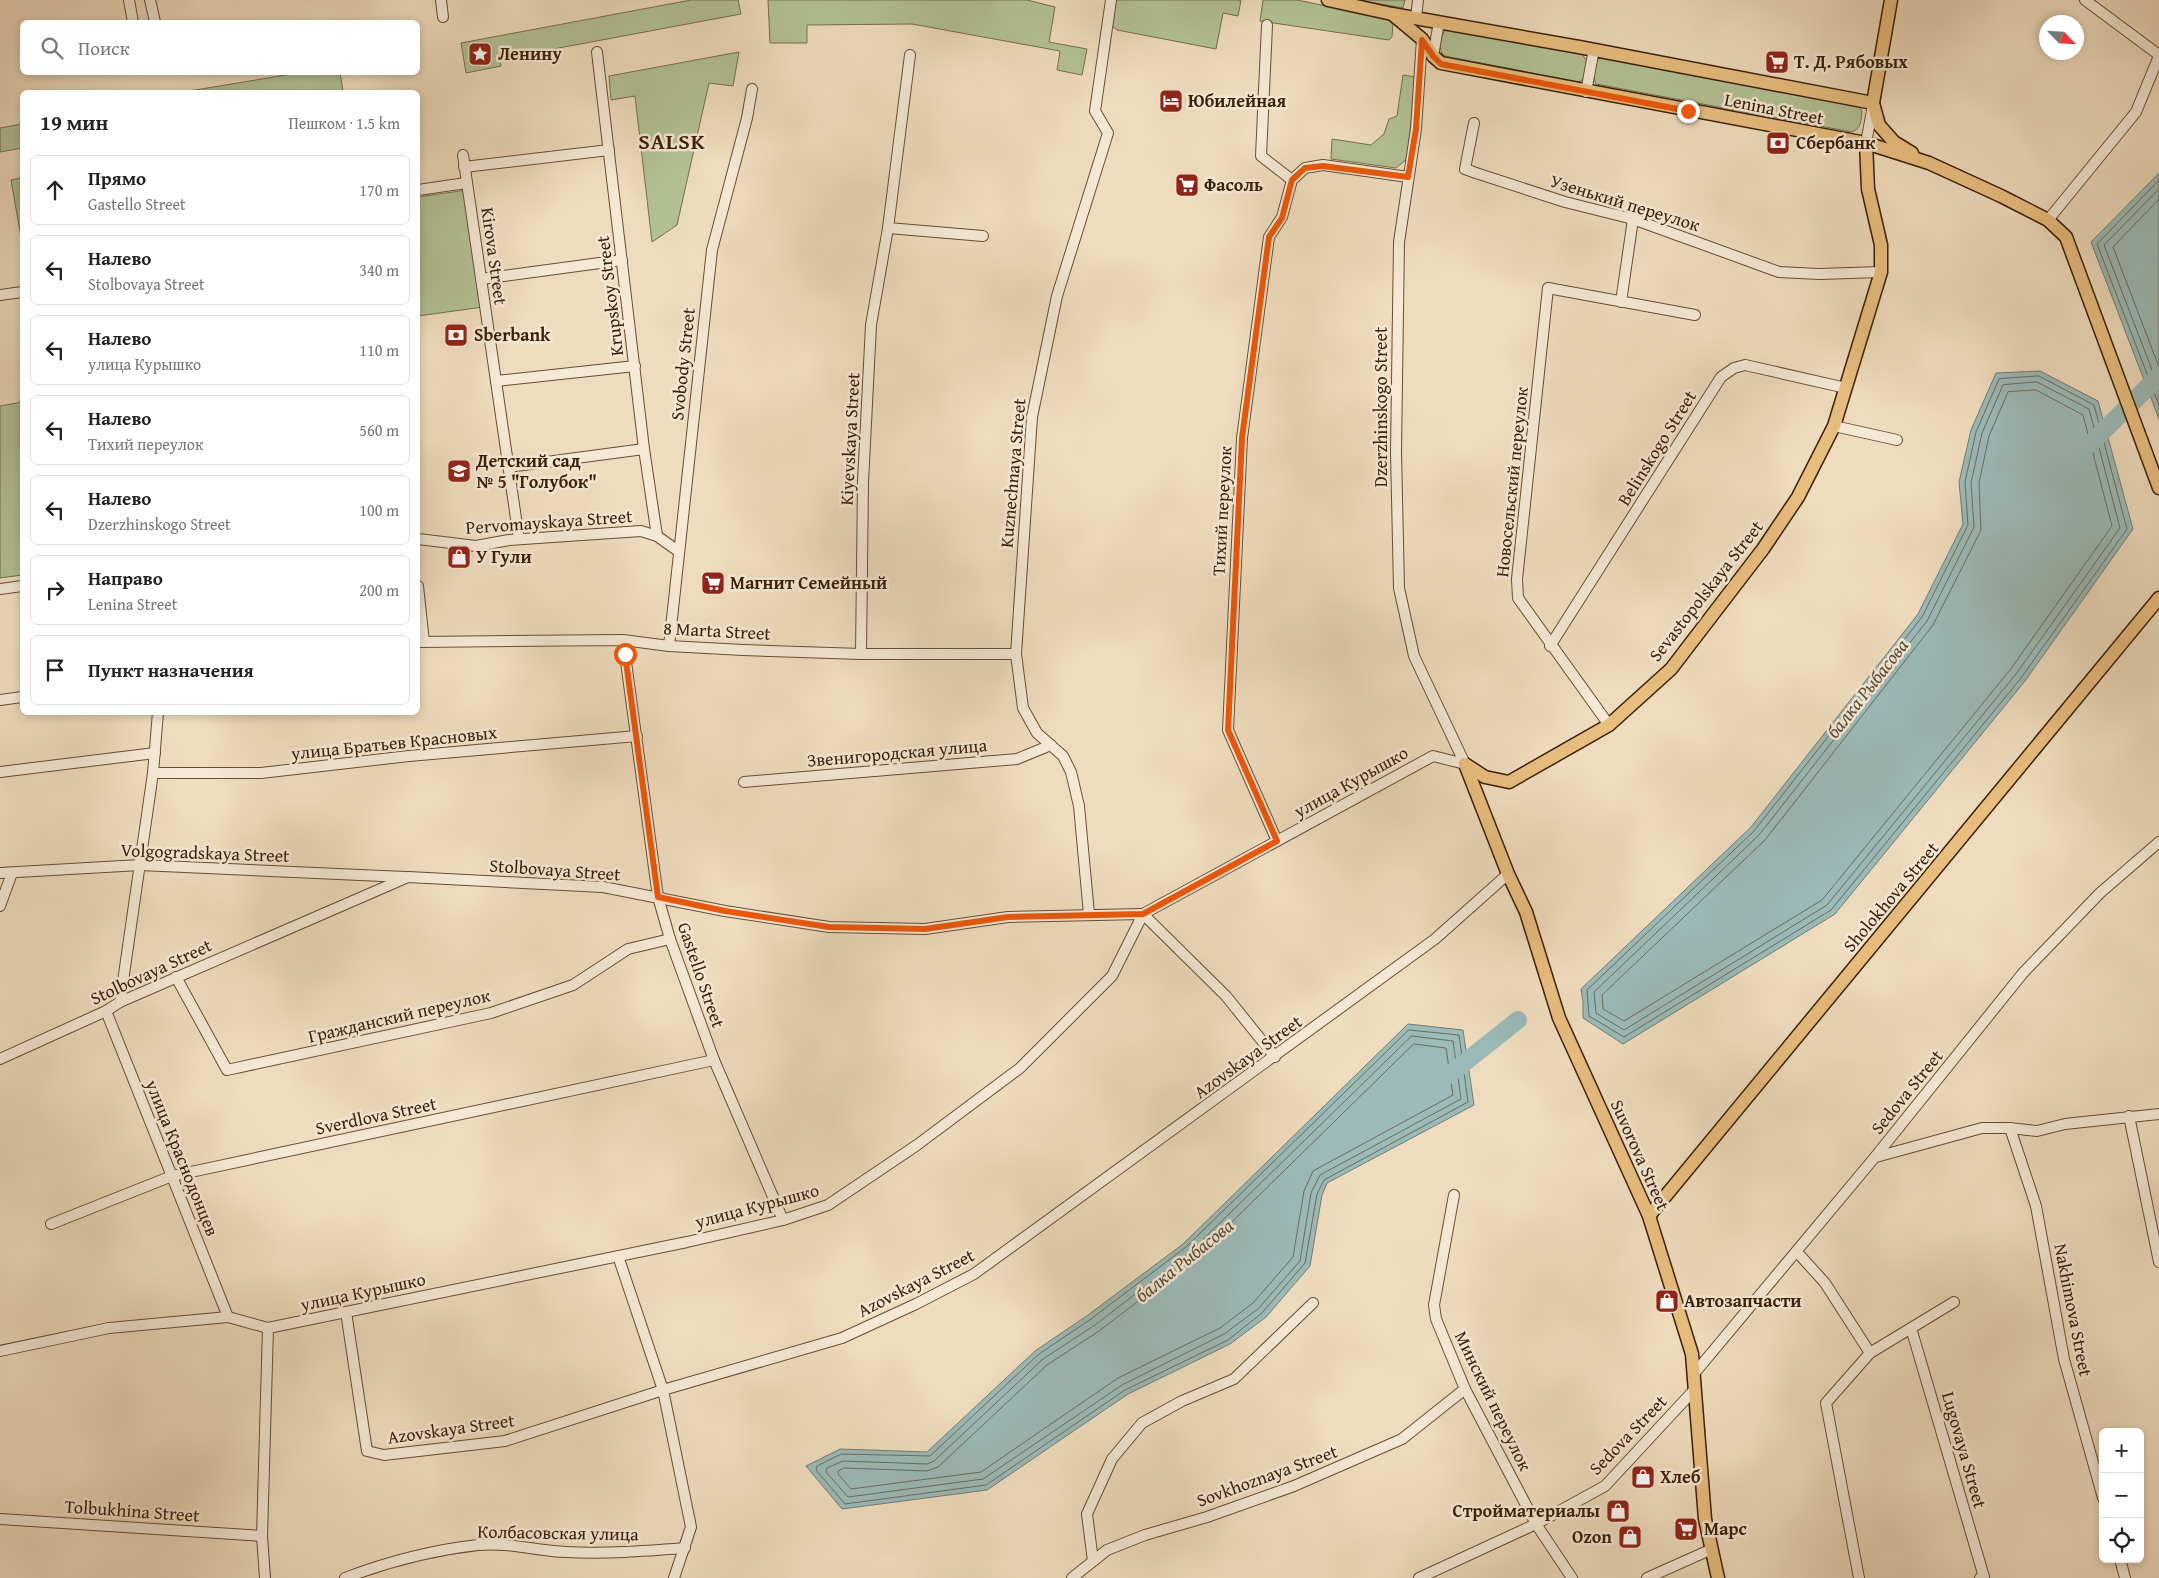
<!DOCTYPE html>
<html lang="ru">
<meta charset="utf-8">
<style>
:root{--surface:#fff;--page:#f2f2f2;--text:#222;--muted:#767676;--line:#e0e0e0}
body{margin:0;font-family:"Gentium Book Plus",serif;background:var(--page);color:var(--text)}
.controls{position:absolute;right:15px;bottom:15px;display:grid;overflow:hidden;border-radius:8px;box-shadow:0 2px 8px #0003}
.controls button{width:45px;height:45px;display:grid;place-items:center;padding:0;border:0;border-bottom:1px solid var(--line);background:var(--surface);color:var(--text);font:25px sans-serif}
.compass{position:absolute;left:2039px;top:15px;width:45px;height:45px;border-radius:50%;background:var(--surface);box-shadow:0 2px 8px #0003;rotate:115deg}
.stop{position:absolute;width:15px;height:15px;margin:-11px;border:4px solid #ea580c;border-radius:50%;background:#fff}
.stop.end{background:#ea580c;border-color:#fff;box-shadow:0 1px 5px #0008}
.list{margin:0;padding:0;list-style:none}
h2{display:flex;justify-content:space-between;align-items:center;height:65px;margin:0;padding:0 20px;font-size:21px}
h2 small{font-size:16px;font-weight:400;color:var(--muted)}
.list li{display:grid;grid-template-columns:32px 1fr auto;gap:15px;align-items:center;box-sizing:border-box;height:70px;margin:0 10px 10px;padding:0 10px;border:1px solid var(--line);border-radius:8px}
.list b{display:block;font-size:19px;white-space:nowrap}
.list p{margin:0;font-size:16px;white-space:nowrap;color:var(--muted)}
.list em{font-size:16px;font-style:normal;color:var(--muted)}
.icon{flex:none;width:28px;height:28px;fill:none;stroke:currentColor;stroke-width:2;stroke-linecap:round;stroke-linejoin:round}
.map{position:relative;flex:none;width:2159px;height:1578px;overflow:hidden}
.search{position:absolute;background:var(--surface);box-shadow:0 2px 8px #0003;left:20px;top:20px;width:400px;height:55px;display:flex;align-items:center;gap:12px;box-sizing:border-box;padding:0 18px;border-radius:8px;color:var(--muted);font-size:19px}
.panel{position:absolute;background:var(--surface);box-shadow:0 2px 8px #0003;left:20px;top:90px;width:400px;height:625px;border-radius:8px}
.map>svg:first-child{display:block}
.green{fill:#b3c296;stroke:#76704e}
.water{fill:#9bbab8;stroke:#747c71}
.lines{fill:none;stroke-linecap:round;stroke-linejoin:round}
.shore{stroke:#6a6c60;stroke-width:1}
.river{stroke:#9bbab8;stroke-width:18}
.minor-casing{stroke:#674e35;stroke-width:12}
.major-casing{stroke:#3a1e07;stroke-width:15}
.minor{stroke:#f5e8d5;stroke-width:10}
.major{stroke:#e8be7f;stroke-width:12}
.route{stroke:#ea580c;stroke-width:6}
.labels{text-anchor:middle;stroke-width:5;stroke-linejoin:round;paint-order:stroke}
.poi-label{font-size:18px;font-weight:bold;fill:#3a1e07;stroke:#f5e8d5;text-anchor:start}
.street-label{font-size:18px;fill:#3a1e07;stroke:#f5e8d5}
.water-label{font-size:19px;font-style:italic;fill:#574d3c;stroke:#f5e8d5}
.district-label{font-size:22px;font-weight:bold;letter-spacing:1px;fill:#3a1e07;stroke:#f5e8d5}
</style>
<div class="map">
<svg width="2159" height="1578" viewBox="0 0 2159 1578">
<rect width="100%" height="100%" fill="#efdcbe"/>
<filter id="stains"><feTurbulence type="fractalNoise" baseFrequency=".004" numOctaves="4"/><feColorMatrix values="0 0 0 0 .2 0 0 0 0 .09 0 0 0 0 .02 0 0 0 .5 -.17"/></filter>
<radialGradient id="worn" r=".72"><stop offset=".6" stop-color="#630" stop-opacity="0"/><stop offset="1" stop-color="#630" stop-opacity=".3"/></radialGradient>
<!-- green -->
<g class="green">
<path d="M691,0H738L741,14L500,59L501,66L466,73L461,43Z"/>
<path d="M768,0H1027L1055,7L1049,42L1087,49L1082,75L1057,70L1060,51L912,24L807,25V43H770Z"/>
<path d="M1114,0H1241L1238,16L1223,13L1216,49L1117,30L1109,24Z"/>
<path d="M1263,0H1297L1390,19L1393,23L1392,37L1389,40L1260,21Z"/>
<path d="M1358,0H1405L1403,8Z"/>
<path d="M1446,29L1581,53L1587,61L1585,75L1581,81L1577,82L1445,56L1442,54C1439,45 1440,37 1446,29Z"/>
<path d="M739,52L733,86L709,83L677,225L652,242L635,96L611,100L609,76Z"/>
<path d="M1603,57L1858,106L1862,111C1861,120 1862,128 1852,132L1596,84C1592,76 1594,66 1598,59Z"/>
<path d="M304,72L340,73L343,91L183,92Z"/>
<path d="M1403,75L1416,77L1407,159L1396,168L1331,159L1332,139L1371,145L1384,134L1389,119L1397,116Z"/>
<path d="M22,124V148L0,152V128Z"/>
<path d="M22,178V237H21L11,180Z"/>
<path d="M467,190L483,307L418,316V197Z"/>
<path d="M22,402V575L0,578V406Z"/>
</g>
<!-- water -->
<g class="water">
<path d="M2159,173V419L2091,242Z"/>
<path d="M2040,371L2098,401L2133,529L2025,681L1835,914L1623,1044L1583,1018V1002L1581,989L1751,827L1918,614L1963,524L1959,482L1971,430L1996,373Z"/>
<path d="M1408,1024L1463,1030L1474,1105L1327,1183L1322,1195L1310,1266L1266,1317L1230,1344L1128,1394L987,1490L842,1509L806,1466L840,1449L927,1452L1035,1351L1088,1315L1183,1244Z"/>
</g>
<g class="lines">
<!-- shore -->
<g class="shore">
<path d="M2159,180L2097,244L2159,405"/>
<path d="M2159,189L2104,245L2159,388"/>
<path d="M2159,199L2113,247L2159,367"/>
<path d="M2039,376L2094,405L2127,529L2021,678L1831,910L1624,1037L1589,1016L1587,990L1754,831L1922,617L1968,525L1965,482L1976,432L1999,379Z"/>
<path d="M2037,382L2089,409L2120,528L2016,674L1827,905L1624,1030L1596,1013L1594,992L1759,835L1927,621L1974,527L1971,483L1982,433L2003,385Z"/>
<path d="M2036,390L2083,415L2112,526L2010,670L1822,900L1624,1021L1603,1009L1602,995L1765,840L1933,625L1981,530L1979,483L1989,436L2008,392Z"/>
<path d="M1409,1030L1459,1035L1468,1102L1324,1180L1317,1194L1305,1263L1262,1313L1228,1340L1125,1390L986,1485L845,1504L816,1470L817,1466L841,1454L930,1456L1039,1354L1091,1319L1186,1247Z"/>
<path d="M1412,1036L1453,1041L1461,1099L1320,1175L1311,1193L1300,1261L1258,1309L1224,1334L1122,1385L983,1479L848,1497L826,1472L827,1468L843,1461L927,1464L934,1461L1043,1359L1095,1325L1190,1252Z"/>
<path d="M1414,1044L1446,1048L1453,1095L1313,1171L1304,1191L1293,1257L1253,1303L1220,1328L1118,1378L981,1472L851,1489L838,1474V1471L844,1468L927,1471L938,1467L1047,1365L1099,1331L1195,1258Z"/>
</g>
<!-- river -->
<g class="river">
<path d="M2090,444L2159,376"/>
<path d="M1449,1075L1518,1020"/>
</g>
<!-- minor casing -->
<g class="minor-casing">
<g id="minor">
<path d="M129,0L133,22"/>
<path d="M150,0L155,22"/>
<path d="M441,0L443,17"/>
<path d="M2085,0L2159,55"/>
<path d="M1416,18L1418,0"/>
<path d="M1267,25L1261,156L1292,180"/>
<path d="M1422,39L1416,129L1399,242L1396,452L1399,588L1414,656L1465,764"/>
<path d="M597,52L644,449L657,536"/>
<path d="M1433,56L1439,22"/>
<path d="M1586,92L1594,49"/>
<path d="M1474,123L1465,169L1476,173L1565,202L1633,219L1779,272L1819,274L1881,272"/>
<path d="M1866,143L1873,105"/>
<path d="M463,155L519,539"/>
<path d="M464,167L609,150"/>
<path d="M418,190L466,183"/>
<path d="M2048,220L2136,112L2159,56"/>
<path d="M888,228L983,236"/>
<path d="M481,279L622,260"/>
<path d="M0,295L22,292"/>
<path d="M1621,302L1633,219"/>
<path d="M496,381L635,366"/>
<path d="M1834,426L1897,440"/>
<path d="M508,467L644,449"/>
<path d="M418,539L476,546L509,540L641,531L657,536L678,551"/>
<path d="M418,586L424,642"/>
<path d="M0,589L22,586"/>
<path d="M623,640L658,897L670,939L714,1060L783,1220"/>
<path d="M418,642L623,640L669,646L743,650L861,654H1016"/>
<path d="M669,646L712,250L747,118L752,89"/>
<path d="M1550,646L1721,377L1734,368L1745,365L1846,388"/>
<path d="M861,654L863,482L871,325L888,228L910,55"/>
<path d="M0,700L22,697"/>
<path d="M1609,725L1518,598L1517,579L1548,288L1695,315"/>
<path d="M0,772L155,753"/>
<path d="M153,773H261L409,756L637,736"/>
<path d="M744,782L1017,759L1051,745"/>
<path d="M1277,841L1228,730L1242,438L1269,237L1282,217L1292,180L1305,168L1323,165L1408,177"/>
<path d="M0,873L140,865L405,877"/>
<path d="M0,906L12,873"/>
<path d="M1089,914L1079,806L1071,772L1063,756L1037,733L1023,708L1016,654L1032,417L1057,296L1108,133L1095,111L1111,0"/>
<path d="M1143,914L1226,996L1275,1057"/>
<path d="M176,977L227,1070L491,1013L573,985L628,949L670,939"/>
<path d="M120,1002L153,773L158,712"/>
<path d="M106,1011L228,1317"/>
<path d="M0,1059L106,1011L120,1002L408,877L603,887L725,911L829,927L925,929L1008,917L1143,914"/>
<path d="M2129,1116L2159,1262"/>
<path d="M2010,1128L2036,1206L2064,1359L2103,1498"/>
<path d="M1876,1157L1982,1128H2010L2037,1131L2065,1124L2159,1114"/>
<path d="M1454,1195L1434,1305L1436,1319L1465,1389L1536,1524L1572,1578"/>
<path d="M51,1224L172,1176L714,1060"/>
<path d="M1797,1252L1825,1283L1870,1353"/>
<path d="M618,1256L663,1390L691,1527L674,1578"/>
<path d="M346,1312L367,1451L384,1455L505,1441L663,1390L842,1338L916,1304L974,1274L1435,939L1508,874"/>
<path d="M1911,1328L1984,1577L1980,1578"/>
<path d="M0,1351L109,1328L228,1317L268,1328L687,1242L783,1220L828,1205L917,1145L1020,1068L1112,976L1143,914L1433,756L1465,764"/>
<path d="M1693,1375L1875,1157L2023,973L2100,893L2159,842"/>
<path d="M0,1519L262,1536"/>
<path d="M2120,1559L2125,1578"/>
<path d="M1093,1561L1087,1514L1112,1459L1142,1423L1182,1401L1234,1379L1313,1303"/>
<path d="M265,1578L262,1536L268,1328"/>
<path d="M345,1578C387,1562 433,1550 478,1545C508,1542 537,1551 566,1552C606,1554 645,1551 685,1548"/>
<path d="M1072,1578L1107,1550L1145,1535L1207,1517L1294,1486L1402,1439L1465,1389"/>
<path d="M1419,1578L1536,1524L1605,1486L1695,1389"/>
<path d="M1647,1578L1712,1549"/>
<path d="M1859,1578L1826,1403L1870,1353L1954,1302"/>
</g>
</g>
<!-- major casing -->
<g class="major-casing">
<g id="major">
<path d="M1328,0L1392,14L1579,47L1873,103"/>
<path d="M1891,0L1873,103L1879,125L1894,142L1912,153"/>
<path d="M1392,14L1422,39L1433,56L1441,63L1866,143L1929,163L2001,196L2048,220L2066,237L2159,488"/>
<path d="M1465,764L1508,874L1526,912L1559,1018L1649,1216L1692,1354L1705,1519L1718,1578"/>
<path d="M1465,764L1485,777L1509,782L1609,725L1671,669L1763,549L1798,497L1834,426L1881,272V245L1868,189L1866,143"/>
<path d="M1649,1216L2159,598"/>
</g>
</g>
<!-- minor -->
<use href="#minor" class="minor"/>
<!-- major -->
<use href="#major" class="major"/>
</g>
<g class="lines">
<!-- route -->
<path class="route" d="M625,654L658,897L725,911L829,927L925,929L1008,917L1143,914L1277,841L1228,730L1242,438L1269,237L1282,218L1292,180L1305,168L1323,166L1408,177L1416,129L1422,40L1433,56L1441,64L1688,111"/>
</g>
<!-- icons -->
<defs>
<g id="sight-square" transform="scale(1.25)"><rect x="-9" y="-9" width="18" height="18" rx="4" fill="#8f2418" stroke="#f5e8d5"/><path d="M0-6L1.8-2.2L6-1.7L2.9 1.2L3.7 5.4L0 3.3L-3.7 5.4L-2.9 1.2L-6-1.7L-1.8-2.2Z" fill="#fff"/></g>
<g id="supermarket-square" transform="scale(1.25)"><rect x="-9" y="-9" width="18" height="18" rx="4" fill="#8f2418" stroke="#f5e8d5"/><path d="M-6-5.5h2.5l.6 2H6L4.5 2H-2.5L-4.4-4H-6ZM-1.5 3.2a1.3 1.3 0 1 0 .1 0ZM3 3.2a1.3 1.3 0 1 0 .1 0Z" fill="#fff"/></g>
<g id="hotel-square" transform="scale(1.25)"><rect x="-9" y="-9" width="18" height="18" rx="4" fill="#8f2418" stroke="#f5e8d5"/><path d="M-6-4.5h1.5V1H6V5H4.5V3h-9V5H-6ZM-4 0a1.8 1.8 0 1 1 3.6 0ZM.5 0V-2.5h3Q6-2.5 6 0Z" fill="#fff"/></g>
<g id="bank-square" transform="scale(1.25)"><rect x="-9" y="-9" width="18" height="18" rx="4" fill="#8f2418" stroke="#f5e8d5"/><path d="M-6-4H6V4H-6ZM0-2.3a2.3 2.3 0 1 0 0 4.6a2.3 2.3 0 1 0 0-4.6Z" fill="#fff"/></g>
<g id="school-square" transform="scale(1.25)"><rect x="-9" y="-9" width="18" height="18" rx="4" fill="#8f2418" stroke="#f5e8d5"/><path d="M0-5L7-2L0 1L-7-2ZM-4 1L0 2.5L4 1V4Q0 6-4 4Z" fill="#fff"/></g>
<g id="shop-square" transform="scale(1.25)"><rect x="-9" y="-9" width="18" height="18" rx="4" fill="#8f2418" stroke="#f5e8d5"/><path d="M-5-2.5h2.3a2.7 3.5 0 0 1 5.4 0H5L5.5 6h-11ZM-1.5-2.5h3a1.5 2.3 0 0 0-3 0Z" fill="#fff"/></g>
</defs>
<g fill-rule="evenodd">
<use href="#sight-square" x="480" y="54"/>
<use href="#supermarket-square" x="1777" y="62"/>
<use href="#hotel-square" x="1171" y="101"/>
<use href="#bank-square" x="1778" y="143"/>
<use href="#supermarket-square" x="1187" y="185"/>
<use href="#bank-square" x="456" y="335"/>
<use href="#school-square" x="459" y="471"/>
<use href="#shop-square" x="459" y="557"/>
<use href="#supermarket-square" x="713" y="583"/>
<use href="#shop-square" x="1667" y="1301"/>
<use href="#shop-square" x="1643" y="1477"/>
<use href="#shop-square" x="1618" y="1511"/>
<use href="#supermarket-square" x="1686" y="1529"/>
<use href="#shop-square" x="1630" y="1537"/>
</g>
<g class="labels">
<!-- poi labels -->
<g class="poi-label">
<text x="498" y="60">Ленину</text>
<text x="1794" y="68">Т. Д. Рябовых</text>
<text x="1188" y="107">Юбилейная</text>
<text x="1796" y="149">Сбербанк</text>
<text x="1204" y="191">Фасоль</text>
<text x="474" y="341">Sberbank</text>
<text x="476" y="467">Детский сад<tspan x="476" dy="21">№ 5 "Голубок"</tspan></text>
<text x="476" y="563">У Гули</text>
<text x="730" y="589">Магнит Семейный</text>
<text x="1684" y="1307">Автозапчасти</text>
<text x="1660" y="1483">Хлеб</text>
<text x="1600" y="1517" text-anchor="end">Стройматериалы</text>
<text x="1704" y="1535">Марс</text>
<text x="1612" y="1543" text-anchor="end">Ozon</text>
</g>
<!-- street labels -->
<g class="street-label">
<text transform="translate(1774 109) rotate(11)" y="6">Lenina Street</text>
<text transform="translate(1625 203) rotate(17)" y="6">Узенький переулок</text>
<text transform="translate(494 256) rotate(82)" y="6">Kirova Street</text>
<text transform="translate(610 296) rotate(-97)" y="6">Krupskoy Street</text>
<text transform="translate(683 364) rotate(-84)" y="6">Svobody Street</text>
<text transform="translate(1381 407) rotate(-90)" y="6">Dzerzhinskogo Street</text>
<text transform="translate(850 439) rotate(-87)" y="6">Kiyevskaya Street</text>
<text transform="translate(1657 448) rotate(-58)" y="6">Belinskogo Street</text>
<text transform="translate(1013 473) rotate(-85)" y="6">Kuznechnaya Street</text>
<text transform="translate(1512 482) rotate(-84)" y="6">Новосельский переулок</text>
<text transform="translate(1222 511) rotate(-87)" y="6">Тихий переулок</text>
<text transform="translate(549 522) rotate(-4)" y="6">Pervomayskaya Street</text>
<text transform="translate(1706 591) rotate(-52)" y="6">Sevastopolskaya Street</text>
<text transform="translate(717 631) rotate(3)" y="6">8 Marta Street</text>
<text transform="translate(394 743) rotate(-6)" y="6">улица Братьев Красновых</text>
<text transform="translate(897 753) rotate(-5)" y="6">Звенигородская улица</text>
<text transform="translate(1351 782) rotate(-29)" y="6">улица Курышко</text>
<text transform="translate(205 853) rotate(2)" y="6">Volgogradskaya Street</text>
<text transform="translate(555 870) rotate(4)" y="6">Stolbovaya Street</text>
<text transform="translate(1891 897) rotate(-50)" y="6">Sholokhova Street</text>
<text transform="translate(151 972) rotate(-25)" y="6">Stolbovaya Street</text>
<text transform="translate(701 975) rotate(71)" y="6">Gastello Street</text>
<text transform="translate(399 1016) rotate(-13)" y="6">Гражданский переулок</text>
<text transform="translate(1248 1057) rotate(-36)" y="6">Azovskaya Street</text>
<text transform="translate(1907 1092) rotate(-51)" y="6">Sedova Street</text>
<text transform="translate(376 1116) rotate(-12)" y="6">Sverdlova Street</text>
<text transform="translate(1640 1155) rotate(66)" y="6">Suvorova Street</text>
<text transform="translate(182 1158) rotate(68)" y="6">улица Краснодонцев</text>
<text transform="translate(757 1206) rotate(-15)" y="6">улица Курышко</text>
<text transform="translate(916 1283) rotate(-27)" y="6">Azovskaya Street</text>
<text transform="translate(363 1292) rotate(-12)" y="6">улица Курышко</text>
<text transform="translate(2073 1310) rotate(79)" y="6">Nakhimova Street</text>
<text transform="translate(1493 1401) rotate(64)" y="6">Минский переулок</text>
<text transform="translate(451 1429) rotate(-8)" y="6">Azovskaya Street</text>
<text transform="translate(1628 1435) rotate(-46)" y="6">Sedova Street</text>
<text transform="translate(1964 1450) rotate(74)" y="6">Lugovaya Street</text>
<text transform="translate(1267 1476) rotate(-20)" y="6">Sovkhoznaya Street</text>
<text transform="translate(132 1511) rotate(4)" y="6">Tolbukhina Street</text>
<text transform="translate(558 1533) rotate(1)" y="6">Колбасовская улица</text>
</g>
<!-- water labels -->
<g class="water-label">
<text transform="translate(1867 688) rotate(-52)" y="7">балка Рыбасова</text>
<text transform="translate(1184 1260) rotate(-39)" y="7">балка Рыбасова</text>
</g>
<!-- district labels -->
<g class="district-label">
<text x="672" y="149">SALSK</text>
</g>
</g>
<rect width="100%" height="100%" filter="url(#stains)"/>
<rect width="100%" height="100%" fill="url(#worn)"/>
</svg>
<div class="controls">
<button>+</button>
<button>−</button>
<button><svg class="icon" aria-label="locate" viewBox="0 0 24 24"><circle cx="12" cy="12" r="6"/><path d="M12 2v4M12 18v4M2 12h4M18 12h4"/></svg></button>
</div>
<svg class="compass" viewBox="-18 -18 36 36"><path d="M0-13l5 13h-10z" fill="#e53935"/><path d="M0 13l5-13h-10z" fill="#767676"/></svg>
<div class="stop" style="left:625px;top:654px"></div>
<div class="stop end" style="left:1688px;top:111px"></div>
<div class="search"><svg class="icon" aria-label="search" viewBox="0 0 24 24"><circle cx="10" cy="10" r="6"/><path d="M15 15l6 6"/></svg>Поиск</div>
<section class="panel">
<h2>19 мин<small>Пешком · 1.5 km</small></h2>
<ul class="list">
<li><svg class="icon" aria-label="ahead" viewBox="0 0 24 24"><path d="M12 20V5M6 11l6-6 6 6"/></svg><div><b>Прямо</b><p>Gastello Street</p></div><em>170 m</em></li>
<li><svg class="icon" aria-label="left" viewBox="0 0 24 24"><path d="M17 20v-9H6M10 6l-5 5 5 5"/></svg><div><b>Налево</b><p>Stolbovaya Street</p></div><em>340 m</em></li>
<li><svg class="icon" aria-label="left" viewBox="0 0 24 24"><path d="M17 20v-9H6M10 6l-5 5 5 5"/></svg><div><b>Налево</b><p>улица Курышко</p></div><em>110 m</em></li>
<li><svg class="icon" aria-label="left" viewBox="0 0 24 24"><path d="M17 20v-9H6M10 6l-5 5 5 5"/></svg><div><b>Налево</b><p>Тихий переулок</p></div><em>560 m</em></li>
<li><svg class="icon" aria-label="left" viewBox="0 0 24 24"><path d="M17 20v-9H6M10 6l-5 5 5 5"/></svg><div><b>Налево</b><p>Dzerzhinskogo Street</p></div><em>100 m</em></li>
<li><svg class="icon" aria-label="right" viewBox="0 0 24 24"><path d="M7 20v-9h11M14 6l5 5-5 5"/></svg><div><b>Направо</b><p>Lenina Street</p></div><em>200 m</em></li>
<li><svg class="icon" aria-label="arrive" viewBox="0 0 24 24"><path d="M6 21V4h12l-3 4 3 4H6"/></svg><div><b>Пункт назначения</b></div></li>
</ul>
</section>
</div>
